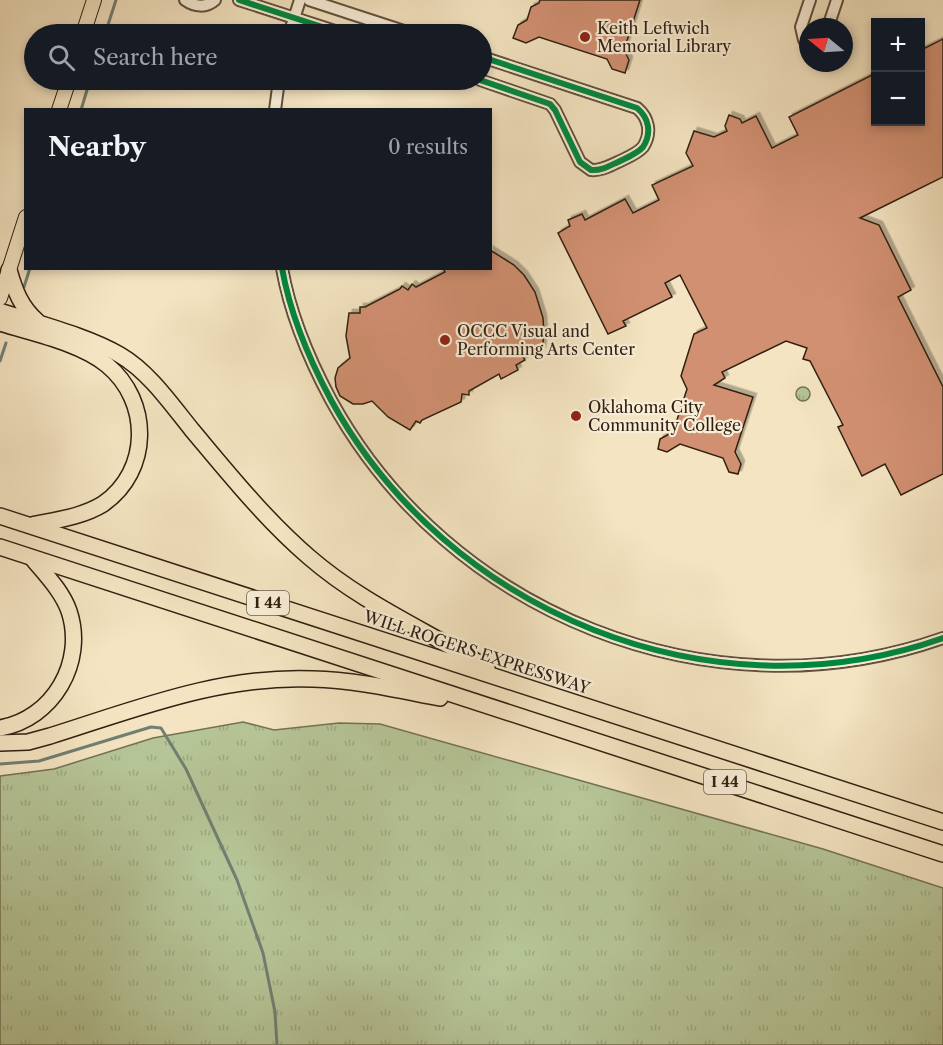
<!DOCTYPE html>
<meta charset="utf-8">
<style>
:root{--surface:#171b24;--page:#242831;--text:#f1f3f6;--muted:#9ea1a6;--line:#363941}
body{margin:0;font-family:"Libre Caslon Text",serif;background:var(--page);color:var(--text)}
.controls{position:absolute;right:18px;top:18px;display:grid;overflow:hidden;border-radius:0px;box-shadow:0 3px 9px #0003}
.controls button{width:54px;height:54px;display:grid;place-items:center;padding:0;border:0;border-bottom:2px solid var(--line);background:var(--surface);color:var(--text);font:30px sans-serif}
.compass{position:absolute;left:799px;top:18px;width:54px;height:54px;border-radius:50%;background:var(--surface);box-shadow:0 3px 9px #0003;rotate:288deg}
.list{margin:0;padding:0;list-style:none}
h2{display:flex;justify-content:space-between;align-items:center;height:78px;margin:0;padding:0 24px;font-size:26px}
h2 small{font-size:20px;font-weight:400;color:var(--muted)}
.icon{flex:none;width:33px;height:33px;fill:none;stroke:currentColor;stroke-width:2;stroke-linecap:round;stroke-linejoin:round}
.map{position:relative;flex:none;width:943px;height:1045px;overflow:hidden}
.search{position:absolute;background:var(--surface);box-shadow:0 3px 9px #0003;left:24px;top:24px;width:468px;height:66px;display:flex;align-items:center;gap:15px;box-sizing:border-box;padding:0 21px;border-radius:33px;color:var(--muted);font-size:22px}
.panel{position:absolute;background:var(--surface);box-shadow:0 3px 9px #0003;left:24px;top:108px;width:468px;height:162px;border-radius:0px}
.map>svg:first-child{display:block}
.grass{fill:url(#grass-tufts);stroke:#737254;stroke-width:1.5}
.lines{fill:none;stroke-linecap:round;stroke-linejoin:round}
.stream{stroke:#717f72;stroke-width:3}
.building{fill:#d19072;stroke:#302011;stroke-width:1.5;filter:url(#shadow)}
.minor-casing{stroke:#61513d;stroke-width:14}
.major-casing{stroke:#302011;stroke-width:16}
.highway-casing{stroke:#302011;stroke-width:18}
.minor{stroke:#f8edd7;stroke-width:10}
.major{stroke:#f4e4c1;stroke-width:14}
.highway{stroke:#f4e4c1;stroke-width:15}
.cycleway-casing{stroke:#f8edd7;stroke-width:10}
.cycleway{stroke:#00873e;stroke-width:6}
.poi-dot{fill:#8f2418;stroke:#f8edd7;stroke-width:2}
.labels{text-anchor:middle;stroke-width:4.5;stroke-linejoin:round;paint-order:stroke}
.shield{fill:#f8edd7;stroke:#6c5e4c;stroke-width:1.5}
.shield-label{font-size:15px;font-weight:bold;fill:#302011}
.poi-label{font-size:16px;fill:#302011;stroke:#f8edd7;text-anchor:start}
.street-label{font-size:16px;fill:#302011;stroke:#f8edd7}
</style>
<div class="map">
<svg width="943" height="1045" viewBox="0 0 943 1045">
<defs>
<pattern id="grass-tufts" width="24" height="20" patternUnits="userSpaceOnUse" patternTransform="scale(1.5)"><rect width="24" height="20" fill="#b6c597"/><path d="M3 7l-1-3M5 7V3M7 7l1-3M15 17l-1-3M17 17v-4M19 17l1-3" fill="none" stroke="#9da981"/></pattern>
<filter id="shadow"><feDropShadow dx="3.5" dy="-3.5" stdDeviation="0" flood-color="#0004"/></filter>
</defs>
<rect width="100%" height="100%" fill="#f4e4c1"/>
<filter id="stains"><feTurbulence type="fractalNoise" baseFrequency=".00333" numOctaves="4"/><feColorMatrix values="0 0 0 0 .2 0 0 0 0 .09 0 0 0 0 .02 0 0 0 .5 -.17"/></filter>
<radialGradient id="worn" r=".72"><stop offset=".6" stop-color="#630" stop-opacity="0"/><stop offset="1" stop-color="#630" stop-opacity=".3"/></radialGradient>
<!-- grass -->
<g class="grass">
<circle cx="803" cy="394" r="7"/>
<path d="M243,722L274,730L339,723L380,724L823,849L943,888V1045H0V776L54,769L153,738Z"/>
</g>
<g class="lines">
<!-- stream -->
<g class="stream">
<path d="M302,32L304,34"/>
<path d="M105,34L116,0"/>
<path d="M81,110L90,80"/>
<path d="M24,287L30,268"/>
<path d="M0,361L6,343"/>
<path d="M0,764L39,761L151,727L161,728L186,769L237,880L263,953L275,1012L277,1045"/>
</g>
</g>
<!-- building -->
<g class="building">
<path d="M540,0H640L624,50L629,60L625,73L612,69L607,59L539,37L526,43L513,38L518,25L527,20L531,7L539,3Z"/>
<path d="M943,39V177L860,218L879,225L911,290L898,297L943,387V474L901,495L885,464L862,476L838,427L843,425L810,361L803,359L807,348L786,341L722,372L725,378L714,385L753,397L735,452L741,464L738,474L729,472L723,458L680,444L667,452L658,449L660,439L673,432L687,389L681,376L694,334L707,328L680,275L665,283L672,297L623,321L626,326L608,334L558,233L570,226L568,220L582,214L585,220L625,199L633,213L659,200L652,185L693,166L686,153L694,131L714,137L727,131L725,126L729,115L740,119L742,123L756,116L772,148L798,135L789,117L876,73V122H921V50Z"/>
<path d="M490,250L514,265L524,275L535,292L543,318L544,334L542,350L532,348L521,354L525,360L516,365L518,370L501,379L499,374L469,391V395L462,394L461,402L422,420L420,423L416,421L410,430L388,417L372,401L363,404H353L340,396L336,387L335,378L338,368L350,358L346,336L349,313H360V307H365L400,289L402,286L408,290L412,284L416,287L445,272L443,268H490Z"/>
</g>
<g class="lines">
<!-- minor casing -->
<g class="minor-casing">
<g id="minor">
<path d="M185,0C195,7 206,8 215,0"/>
<path d="M239,0L344,34"/>
<path d="M309,0L413,34"/>
<path d="M828,27L837,0"/>
<path d="M289,34L300,0"/>
<path d="M808,39L804,40L801,27L810,0"/>
<path d="M480,80L550,104L555,110L580,162L591,170C601,171 609,166 618,162C626,158 637,154 643,147C652,133 649,118 637,108L482,57"/>
<path d="M275,110L279,80"/>
<path d="M282,268C290,314 309,359 331,400C448,614 711,720 943,638"/>
</g>
</g>
<!-- major casing -->
<g class="major-casing">
<g id="major">
<path d="M83,34L94,0"/>
<path d="M59,110L69,80"/>
<path d="M0,298L26,217"/>
</g>
</g>
<!-- highway casing -->
<g class="highway-casing">
<g id="highway">
<path d="M9,270C15,291 21,307 37,321"/>
<path d="M0,311C36,323 88,336 120,355C149,372 171,404 192,430C229,474 265,519 309,557C363,604 428,631 487,668"/>
<path d="M0,323C32,333 81,343 107,365C151,401 151,471 103,504C82,517 56,520 32,525"/>
<path d="M0,516L943,822"/>
<path d="M0,547L943,854"/>
<path d="M0,728C53,719 86,662 69,611C62,591 45,574 32,558"/>
<path d="M0,743L28,742L50,736C136,709 221,675 313,679C356,680 398,690 440,698"/>
</g>
</g>
<!-- minor -->
<use href="#minor" class="minor"/>
<!-- major -->
<use href="#major" class="major"/>
<!-- highway -->
<use href="#highway" class="highway"/>
<!-- cycleway casing -->
<g class="cycleway-casing">
<g id="cycleway">
<path d="M239,0L344,34"/>
<path d="M480,80L550,104L555,110L580,162L591,170C601,171 609,166 618,162C626,158 637,154 643,147C652,133 649,118 637,108L482,57"/>
<path d="M282,268C290,314 309,359 331,400C448,614 711,720 943,638"/>
</g>
</g>
<!-- cycleway -->
<use href="#cycleway" class="cycleway"/>
</g>
<!-- markers -->
<g class="poi-dot">
<circle cx="585" cy="37" r="6"/>
<circle cx="445" cy="340" r="6"/>
<circle cx="576" cy="416" r="6"/>
</g>
<g class="labels">
<!-- shield labels -->
<g class="shield">
<rect x="247" y="591" width="42" height="24" rx="4.5"/>
<rect x="704" y="770" width="42" height="24" rx="4.5"/>
</g>
<g class="shield-label">
<text x="268" y="608">I 44</text>
<text x="725" y="787">I 44</text>
</g>
<!-- poi labels -->
<g class="poi-label">
<text x="597" y="34">Keith Leftwich<tspan x="597" dy="18">Memorial Library</tspan></text>
<text x="457" y="337">OCCC Visual and<tspan x="457" dy="18">Performing Arts Center</tspan></text>
<text x="588" y="413">Oklahoma City<tspan x="588" dy="18">Community College</tspan></text>
</g>
<!-- street labels -->
<g class="street-label">
<text transform="translate(477 652) rotate(18)" y="6">WILL ROGERS EXPRESSWAY</text>
</g>
</g>
<rect width="100%" height="100%" filter="url(#stains)"/>
<rect width="100%" height="100%" fill="url(#worn)"/>
</svg>
<div class="controls">
<button>+</button>
<button>−</button>
</div>
<svg class="compass" viewBox="-18 -18 36 36"><path d="M0-13l5 13h-10z" fill="#e53935"/><path d="M0 13l5-13h-10z" fill="#9ea1a6"/></svg>
<div class="search"><svg class="icon" aria-label="search" viewBox="0 0 24 24"><circle cx="10" cy="10" r="6"/><path d="M15 15l6 6"/></svg>Search here</div>
<section class="panel">
<h2>Nearby<small>0 results</small></h2>
<ul class="list">
</ul>
</section>
</div>
